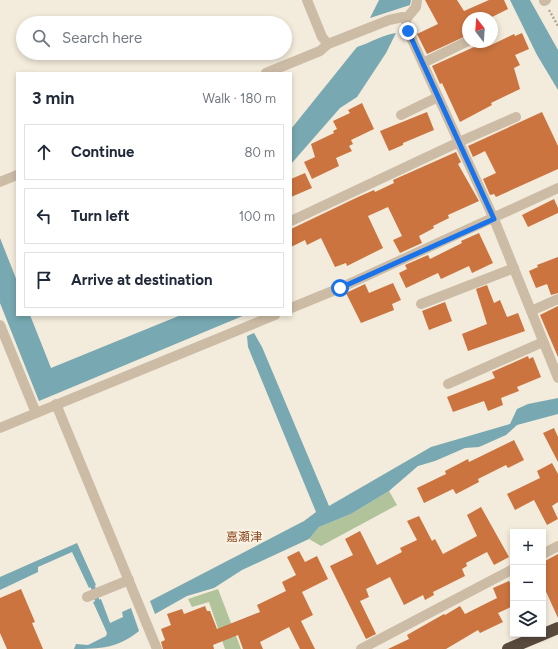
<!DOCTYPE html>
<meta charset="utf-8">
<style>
:root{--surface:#fff;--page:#f6f6f7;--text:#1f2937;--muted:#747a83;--line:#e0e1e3}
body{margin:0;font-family:Figtree,"Noto Sans JP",sans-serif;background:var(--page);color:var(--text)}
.controls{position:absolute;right:12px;bottom:12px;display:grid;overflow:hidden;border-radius:0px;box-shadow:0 2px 6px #0003}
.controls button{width:36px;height:36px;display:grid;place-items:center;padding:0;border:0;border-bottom:1px solid var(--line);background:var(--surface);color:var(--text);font:20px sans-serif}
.compass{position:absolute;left:462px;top:12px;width:36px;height:36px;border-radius:50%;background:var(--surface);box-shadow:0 2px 6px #0003;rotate:343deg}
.stop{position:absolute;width:12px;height:12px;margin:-9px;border:3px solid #1a73e8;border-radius:50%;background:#fff}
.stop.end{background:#1a73e8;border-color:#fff;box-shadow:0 1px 4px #0008}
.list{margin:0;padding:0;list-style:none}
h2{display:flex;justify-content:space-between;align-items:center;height:52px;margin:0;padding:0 16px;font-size:17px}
h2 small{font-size:13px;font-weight:400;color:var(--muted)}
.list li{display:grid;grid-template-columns:26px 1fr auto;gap:12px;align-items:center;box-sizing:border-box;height:56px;margin:0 8px 8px;padding:0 8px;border:1px solid var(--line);border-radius:0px}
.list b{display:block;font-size:15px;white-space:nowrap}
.list em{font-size:13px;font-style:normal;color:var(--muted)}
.icon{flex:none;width:22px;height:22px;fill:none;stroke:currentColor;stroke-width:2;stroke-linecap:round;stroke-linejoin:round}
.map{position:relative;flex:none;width:558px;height:649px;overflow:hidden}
.search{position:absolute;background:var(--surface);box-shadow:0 2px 6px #0003;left:16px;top:16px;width:276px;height:44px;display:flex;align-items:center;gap:10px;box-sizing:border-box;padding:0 14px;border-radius:22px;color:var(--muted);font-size:15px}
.panel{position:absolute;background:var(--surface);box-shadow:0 2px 6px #0003;left:16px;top:72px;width:276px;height:244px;border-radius:0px}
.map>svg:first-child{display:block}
.green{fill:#b0c39a}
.water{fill:#78a8b1}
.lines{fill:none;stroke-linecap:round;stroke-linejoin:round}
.stream{stroke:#78a8b1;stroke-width:4.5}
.building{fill:#cb7440}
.path{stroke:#b7a690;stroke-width:2.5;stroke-dasharray:2 2;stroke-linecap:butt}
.minor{stroke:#ccbca6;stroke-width:10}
.highway{stroke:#594a3e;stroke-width:12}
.route{stroke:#1a73e8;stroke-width:5}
.labels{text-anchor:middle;stroke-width:3.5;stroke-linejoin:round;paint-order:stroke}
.neighbourhood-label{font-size:12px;fill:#8a451d;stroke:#faf4e7}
</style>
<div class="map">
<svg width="558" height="649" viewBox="0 0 558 649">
<rect width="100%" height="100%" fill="#f3ebdb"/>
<!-- green -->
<g class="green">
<path d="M389,491L397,505L321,546L309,539L319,527L351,514Z"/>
<path d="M218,589L241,649H225L209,602L192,607L188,599Z"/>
</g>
<!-- water -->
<g class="water">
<path d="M379,0H411L410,5L370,18Z"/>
<path d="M510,0H530L558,50V90L537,55Z"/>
<path d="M396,33L386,53L357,97L340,108L291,164V129L357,47C370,43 382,35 396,33Z"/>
<path d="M0,238L17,281V315H30L51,368L181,315H245L39,401L0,303Z"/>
<path d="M254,333L262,347L329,506L431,447L510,424L517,409L528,404L558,398V414L517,425L506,435L479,447L465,448L435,461L418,466L389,491L351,514L319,527L309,539L242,570L214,588L187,596L155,614L150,601L304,521L316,512L248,347L247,336Z"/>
<path d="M77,543L96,585L89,588L72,552L38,567V572L0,590V577Z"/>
<path d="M101,599L110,623L123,617L122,612L131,608L139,631C118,648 100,649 74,649L76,644L88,645L106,636L107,633L93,602Z"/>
</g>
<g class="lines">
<!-- stream -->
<path class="stream" d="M93,587L97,600"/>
</g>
<!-- building -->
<g class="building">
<path d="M425,0H457L464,11L489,0H504L508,9L490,18H468V35L427,54L417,34L438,24Z"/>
<path d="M522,33L529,49L515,55L520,65L514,68L520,89L491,103L492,105L460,122L442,83L440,84L432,66L485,42H487L489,46L514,34L515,36Z"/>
<path d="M362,103L374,129L351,140L353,144L349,146L352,151L336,158L339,166L312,179L304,162L315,157L311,144L334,133L333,131L337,129L333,121L350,113L348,110Z"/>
<path d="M427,112L434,130L403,143V145L389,151L380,131Z"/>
<path d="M542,112L558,146V169L496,197L494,194L490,195L483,179L496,173L485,151L473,157L468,146Z"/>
<path d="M456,152L461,162L458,164L479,201L448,215L449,218L433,226L434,228L419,236L422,243L400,253L393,240L402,236L388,207L368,216L383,248L347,266L346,263L335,267L321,238L307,245L305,240L291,247V229L358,197L374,190L375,192L394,183L393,180Z"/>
<path d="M305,173L312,188L291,197V179Z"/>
<path d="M554,199L558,208V213L528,227L522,215Z"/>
<path d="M479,233L493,263L472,273L469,266L441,279L438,273L406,288L399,273L407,269L405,265L428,255L430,259L462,243L461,241Z"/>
<path d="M558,257V293L551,295L547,284L536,288L529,271L538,267L537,265Z"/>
<path d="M393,283L401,300L392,304L394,310L361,323L346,293L365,284L369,293Z"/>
<path d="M487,285L494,303L500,300L507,317L518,313L525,331L468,351L462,334L487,324L476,289Z"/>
<path d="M445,302L452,321L429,330L422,311Z"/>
<path d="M558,306V357L540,315Z"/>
<path d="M528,356L529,359L533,357L541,377L517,387L519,391L501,398L503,405L488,411L484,401L453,412L447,397L495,378L492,372Z"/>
<path d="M554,428L558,437V462L543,433Z"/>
<path d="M514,440L524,460L508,468L506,465L478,479L479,482L456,494L453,489L424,503L417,488L446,474L445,471L468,459L469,462Z"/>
<path d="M552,463L558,474V502L552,506L558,519L547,525L534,500L515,510L507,494L540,478L537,471Z"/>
<path d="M481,507L509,557L494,565L487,552L466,563L467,566L462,569L465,576L433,592L434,595L425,600L423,595L404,605L390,577L366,589L369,597L360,601L376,634L366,639L330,566L353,555L345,539L360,531L377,565L402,552L400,548L417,540L407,521L419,516L432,541L435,539L443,554L477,536L467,515Z"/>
<path d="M299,551L305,562L317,556L328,579L302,592L313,615L301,621L315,649H300L289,627L260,642L263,649H243L238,635L213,645L214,649H163L161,642L165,640L161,629L171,625L167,614L182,609L184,614L205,606L207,611H210L217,629L260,612L257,605L286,591L282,582L296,575L287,557Z"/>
<path d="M558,554V618L543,585V562Z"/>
<path d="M509,581L513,588V606L498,613L503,622L480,633L478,630L446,649H388L409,639L407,635L444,614L445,615L460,606L465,614L497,598L493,588Z"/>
<path d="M21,589L35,622L32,623L43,649H7L0,633V598Z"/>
</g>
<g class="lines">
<!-- path -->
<path class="path" d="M549,10L558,26"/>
<!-- minor -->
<g class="minor">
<path d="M307,0L322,37L328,44"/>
<path d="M544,1L546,0"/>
<path d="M406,19L416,7L417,0"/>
<path d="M423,63L468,41"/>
<path d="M266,73L320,51L328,44L389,20L403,17L406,19L408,31L494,219L558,378"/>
<path d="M401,115L438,97"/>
<path d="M0,182L17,175"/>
<path d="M291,221L459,142L516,117"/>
<path d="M421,304L514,268"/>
<path d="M291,308L340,288L558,188"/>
<path d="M531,311L558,299"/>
<path d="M0,325L36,413"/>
<path d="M448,384L543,342"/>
<path d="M56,404L157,649"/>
<path d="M0,428L275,315"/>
<path d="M543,554L558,546"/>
<path d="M87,597L129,580"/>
<path d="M361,649L513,569"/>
</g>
<!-- highway -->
<path class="highway" d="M508,649L558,628"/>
</g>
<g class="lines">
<!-- route -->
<path class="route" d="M340,288L494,219L408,31"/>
</g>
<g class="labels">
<!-- neighbourhood labels -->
<g class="neighbourhood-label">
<text x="244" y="541">嘉瀬津</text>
</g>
</g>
</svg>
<div class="controls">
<button>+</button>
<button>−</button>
<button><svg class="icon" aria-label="layers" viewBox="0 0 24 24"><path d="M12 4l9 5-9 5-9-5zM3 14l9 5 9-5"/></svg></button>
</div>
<svg class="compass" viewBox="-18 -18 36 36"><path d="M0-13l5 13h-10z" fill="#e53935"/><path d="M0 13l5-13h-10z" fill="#747a83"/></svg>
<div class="stop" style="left:340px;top:288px"></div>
<div class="stop end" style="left:408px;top:31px"></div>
<div class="search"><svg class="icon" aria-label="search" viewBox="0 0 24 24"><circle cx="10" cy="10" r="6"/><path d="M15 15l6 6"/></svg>Search here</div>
<section class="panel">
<h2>3 min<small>Walk · 180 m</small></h2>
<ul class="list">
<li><svg class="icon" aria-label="ahead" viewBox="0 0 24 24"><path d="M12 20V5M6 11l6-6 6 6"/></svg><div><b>Continue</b></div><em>80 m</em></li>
<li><svg class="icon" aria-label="left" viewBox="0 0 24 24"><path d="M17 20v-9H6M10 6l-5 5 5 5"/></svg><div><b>Turn left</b></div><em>100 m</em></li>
<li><svg class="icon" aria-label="arrive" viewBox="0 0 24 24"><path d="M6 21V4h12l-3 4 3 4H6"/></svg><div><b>Arrive at destination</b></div></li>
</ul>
</section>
</div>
